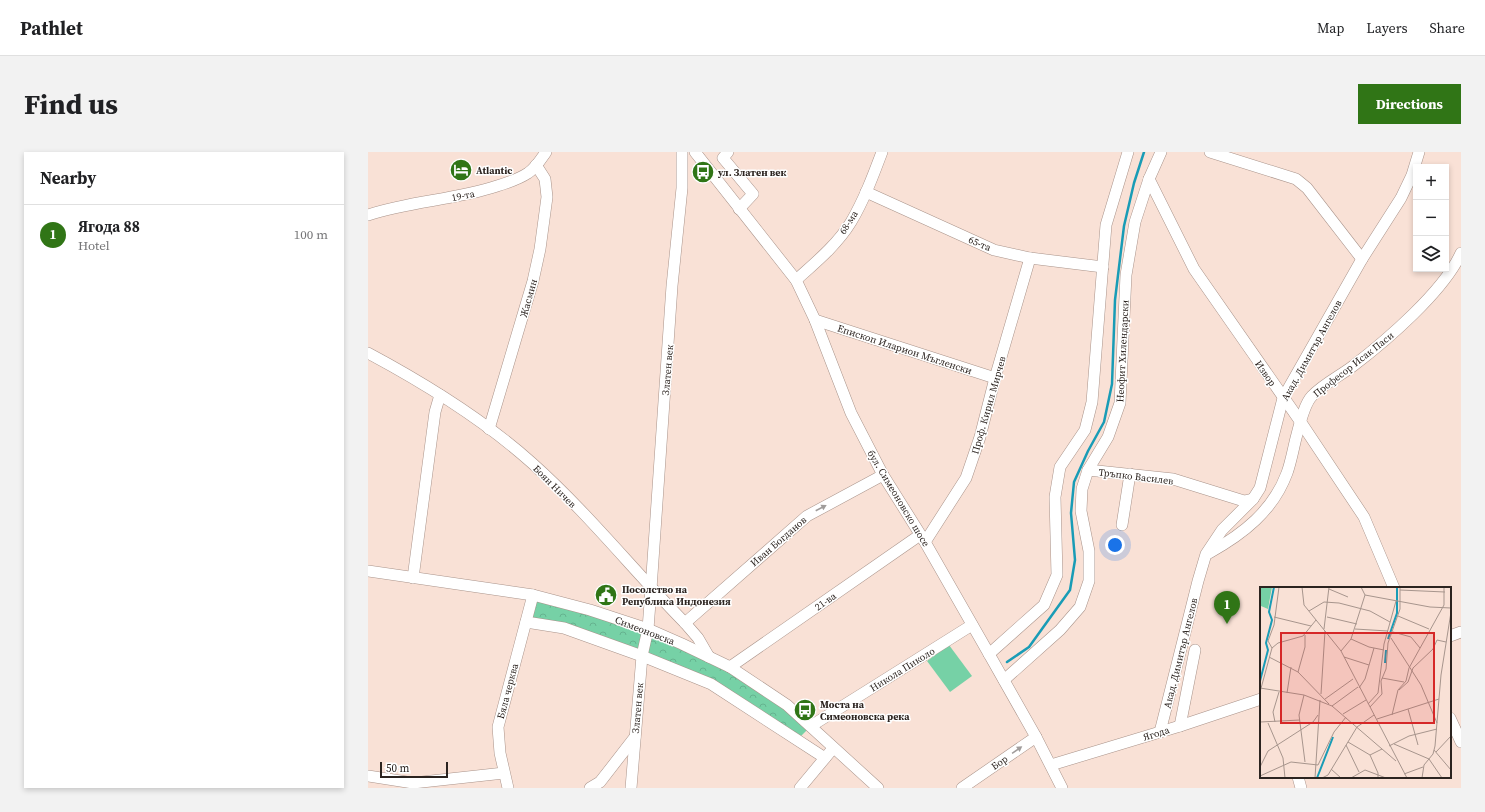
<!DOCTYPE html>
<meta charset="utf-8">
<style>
:root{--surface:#fff;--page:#f2f2f2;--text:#202124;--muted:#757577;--line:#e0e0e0;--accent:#307516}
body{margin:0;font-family:"Source Serif 4",serif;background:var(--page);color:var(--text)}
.controls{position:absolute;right:12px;top:12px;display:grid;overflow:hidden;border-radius:0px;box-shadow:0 2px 6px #0003}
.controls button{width:36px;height:36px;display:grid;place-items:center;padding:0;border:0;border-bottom:1px solid var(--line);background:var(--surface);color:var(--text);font:20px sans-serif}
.scale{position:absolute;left:12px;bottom:10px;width:68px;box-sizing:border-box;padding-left:4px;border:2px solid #2c2420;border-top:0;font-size:11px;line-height:14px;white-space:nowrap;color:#2c2420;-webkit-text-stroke:3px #fff;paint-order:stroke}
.you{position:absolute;left:747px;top:393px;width:14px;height:14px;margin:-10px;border:3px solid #fff;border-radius:50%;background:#1a73e8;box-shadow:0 0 0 6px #1a73e833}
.badge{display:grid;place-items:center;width:26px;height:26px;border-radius:50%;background:var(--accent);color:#fff;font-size:13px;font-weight:700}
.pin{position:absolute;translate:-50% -33px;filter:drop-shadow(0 1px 2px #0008)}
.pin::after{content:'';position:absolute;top:21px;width:14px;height:12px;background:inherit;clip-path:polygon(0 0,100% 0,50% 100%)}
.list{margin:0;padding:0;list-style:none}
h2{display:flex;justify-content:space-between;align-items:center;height:52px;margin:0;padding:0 16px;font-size:17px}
h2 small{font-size:13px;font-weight:400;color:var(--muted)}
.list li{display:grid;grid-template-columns:26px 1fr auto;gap:12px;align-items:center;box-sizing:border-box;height:60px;padding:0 16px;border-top:1px solid var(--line)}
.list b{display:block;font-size:15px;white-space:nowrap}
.list p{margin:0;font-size:13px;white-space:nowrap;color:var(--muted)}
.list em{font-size:13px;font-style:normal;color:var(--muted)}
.icon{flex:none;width:22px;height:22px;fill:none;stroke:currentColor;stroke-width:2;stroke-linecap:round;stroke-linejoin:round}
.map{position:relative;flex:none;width:1093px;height:636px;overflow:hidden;border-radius:0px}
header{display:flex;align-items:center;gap:24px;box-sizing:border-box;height:56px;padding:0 20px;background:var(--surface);border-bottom:1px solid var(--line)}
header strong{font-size:19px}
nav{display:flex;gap:22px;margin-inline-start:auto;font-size:14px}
.intro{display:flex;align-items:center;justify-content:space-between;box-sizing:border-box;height:96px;padding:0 24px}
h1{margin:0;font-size:28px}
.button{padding:10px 18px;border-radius:0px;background:var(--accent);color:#fff;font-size:14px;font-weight:700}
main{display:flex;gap:24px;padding:0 24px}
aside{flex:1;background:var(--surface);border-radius:0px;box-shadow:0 2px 6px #0003}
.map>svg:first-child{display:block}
.forest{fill:url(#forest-crowns)}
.pitch{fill:#76d1a6}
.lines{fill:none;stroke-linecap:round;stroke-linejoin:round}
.stream{stroke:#199cb6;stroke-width:2.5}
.minor-casing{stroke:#a9938a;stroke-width:12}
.minor{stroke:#fff;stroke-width:11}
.oneway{fill:#a09c9b}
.labels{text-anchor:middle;stroke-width:3;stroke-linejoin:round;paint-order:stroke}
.poi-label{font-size:10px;font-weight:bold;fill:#2c2420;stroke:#fff;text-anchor:start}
.street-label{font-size:10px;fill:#2c2420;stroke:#fff}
.inset-river{fill:none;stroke:#199cb6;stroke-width:2}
.inset-road{fill:none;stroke:#a7958d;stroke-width:1}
.view{fill:#d62828;fill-opacity:0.15;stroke:#d62828;stroke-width:2}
.inset-edge{fill:none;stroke:#2c2420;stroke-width:2}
</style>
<header>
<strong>Pathlet</strong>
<nav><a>Map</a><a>Layers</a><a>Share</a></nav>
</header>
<div class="intro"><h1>Find us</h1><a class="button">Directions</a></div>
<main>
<aside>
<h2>Nearby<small></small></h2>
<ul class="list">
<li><span class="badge">1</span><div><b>Ягода 88</b><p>Hotel</p></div><em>100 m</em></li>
</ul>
</aside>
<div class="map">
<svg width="1093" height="636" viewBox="0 0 1093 636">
<defs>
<pattern id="forest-crowns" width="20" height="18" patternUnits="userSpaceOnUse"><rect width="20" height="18" fill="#76d1a6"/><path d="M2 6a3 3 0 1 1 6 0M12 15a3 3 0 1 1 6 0" fill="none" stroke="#66b38f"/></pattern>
</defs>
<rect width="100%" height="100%" fill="#f9e1d6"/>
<!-- forest -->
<path class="forest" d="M165,443L222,458L362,515L443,574L429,588L343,532L274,504L158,470Z"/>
<!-- pitch -->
<path class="pitch" d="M581,493L604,524L582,540L559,509Z"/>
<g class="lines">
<!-- stream -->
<path class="stream" d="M639,510L661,495L702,438L707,408L703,361L706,330L720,299L736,270L744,232L747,148L756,74L766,31L776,0"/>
<!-- minor casing -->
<g class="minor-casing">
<g id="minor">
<path d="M327,0L428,128L447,168L483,261L515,323L557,390L621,502L668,585L694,636"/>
<path d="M360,0L355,6L385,42L371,57"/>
<path d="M842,0L928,27L939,36L994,107"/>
<path d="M781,27L826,117L932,269L996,365L1026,436"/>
<path d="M498,40L626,98L662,106L735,115"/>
<path d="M0,63C42,49 87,48 129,34C139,31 151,27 160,21C168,16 173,7 178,0"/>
<path d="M428,128C447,111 469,93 483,70C496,48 505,24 514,0"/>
<path d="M447,168L627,226"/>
<path d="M0,201C58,232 115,267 164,311C219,360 265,418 317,471L330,486L341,505"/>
<path d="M121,277L165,129L172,97L179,45L177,27L168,13"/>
<path d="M720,318L805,327L876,349L885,347"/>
<path d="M754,373L762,322"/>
<path d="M557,390L598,326L612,285L627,226L662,106"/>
<path d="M841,401C875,382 905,359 919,321C923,310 925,298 928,286C931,275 936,252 944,244C955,232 972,224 985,214C1019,188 1076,139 1093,101"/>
<path d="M0,419L165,443L222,458L280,477L314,492L362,515L419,553L510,636"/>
<path d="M45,426L67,260L72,243"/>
<path d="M158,470L196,476L274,504L343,532L457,606"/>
<path d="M317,471L439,364L515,323"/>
<path d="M1082,484L1093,480"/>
<path d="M621,502L676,453L689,423L687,345L692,315L717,278L724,250L738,73L760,0"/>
<path d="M362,515L552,383"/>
<path d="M636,528L692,478L712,455L721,429V399L713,359L714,337L720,318L740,285L752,251L758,123L767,70L781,27L793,0"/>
<path d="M1082,566L1093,590"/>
<path d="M443,574L604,473"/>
<path d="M812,574L827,498"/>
<path d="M792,580L830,429L838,402L854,378L885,347L892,336L915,246L994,107L1033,46L1044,23L1051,0"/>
<path d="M683,613L812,574L893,547"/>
<path d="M0,624L45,631L136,621"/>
<path d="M930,625L933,636"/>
<path d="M140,636L132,601L130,575L165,443"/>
<path d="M222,636L232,630L267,585"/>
<path d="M263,636L274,504L280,477L283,437L304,134L314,36V0"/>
<path d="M432,636L462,600"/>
<path d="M594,636L668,585"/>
</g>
</g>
<!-- minor -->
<use href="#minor" class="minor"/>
</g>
<!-- one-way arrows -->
<defs><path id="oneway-solid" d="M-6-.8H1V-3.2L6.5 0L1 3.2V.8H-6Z"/></defs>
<g class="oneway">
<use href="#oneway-solid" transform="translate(453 356) rotate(-28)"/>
<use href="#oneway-solid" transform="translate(649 598) rotate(-35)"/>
</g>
<!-- icons -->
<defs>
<g id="hotel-disc" transform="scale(1.15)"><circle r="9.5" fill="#307516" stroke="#fff"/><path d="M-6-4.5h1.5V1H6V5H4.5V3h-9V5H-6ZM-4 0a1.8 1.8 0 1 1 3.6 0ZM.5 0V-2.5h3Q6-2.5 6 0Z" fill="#fff"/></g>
<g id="bus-disc" transform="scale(1.15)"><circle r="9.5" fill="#307516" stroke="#fff"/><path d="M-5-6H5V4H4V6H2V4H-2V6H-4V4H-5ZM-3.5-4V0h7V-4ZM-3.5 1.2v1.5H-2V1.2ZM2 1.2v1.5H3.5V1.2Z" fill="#fff"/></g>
<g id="civic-disc" transform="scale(1.15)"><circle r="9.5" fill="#307516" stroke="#fff"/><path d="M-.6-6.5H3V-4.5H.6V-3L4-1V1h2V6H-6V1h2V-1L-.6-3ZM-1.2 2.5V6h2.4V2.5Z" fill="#fff"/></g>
</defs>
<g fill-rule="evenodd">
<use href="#hotel-disc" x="93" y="18"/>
<use href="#bus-disc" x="335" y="20"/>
<use href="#civic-disc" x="238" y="443"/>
<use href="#bus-disc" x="437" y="558"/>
</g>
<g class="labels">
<!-- poi labels -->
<g class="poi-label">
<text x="108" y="22">Atlantic</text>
<text x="350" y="24">ул. Златен век</text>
<text x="254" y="441">Посолство на<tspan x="254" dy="12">Република Индонезия</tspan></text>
<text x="452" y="556">Моста на<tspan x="452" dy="12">Симеоновска река</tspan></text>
</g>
<!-- street labels -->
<g class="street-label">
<text transform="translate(95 43) rotate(-11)" y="4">19-та</text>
<text transform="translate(480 70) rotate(-57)" y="4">68-ма</text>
<text transform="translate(612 91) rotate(24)" y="4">65-та</text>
<text transform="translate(160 146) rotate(-74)" y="4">Жасмин</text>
<text transform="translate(537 197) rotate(18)" y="4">Епископ Иларион Мъгленски</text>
<text transform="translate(943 198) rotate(-61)" y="4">Акад. Димитър Ангелов</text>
<text transform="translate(754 199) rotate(-87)" y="4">Неофит Хилендарски</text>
<text transform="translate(985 212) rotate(-38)" y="4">Професор Исак Паси</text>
<text transform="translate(299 218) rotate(-85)" y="4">Златен век</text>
<text transform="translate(898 221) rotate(55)" y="4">Извор</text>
<text transform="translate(620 253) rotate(-74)" y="4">Проф. Кирил Мирчев</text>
<text transform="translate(768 324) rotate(7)" y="4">Тръпко Василев</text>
<text transform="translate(187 334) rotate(45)" y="4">Боян Ничев</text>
<text transform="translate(531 346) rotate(59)" y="4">бул. Симеоновско шосе</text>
<text transform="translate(410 389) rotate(-41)" y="4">Иван Богданов</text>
<text transform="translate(457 449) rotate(-35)" y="4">21-ва</text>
<text transform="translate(277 478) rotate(21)" y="4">Симеоновска</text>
<text transform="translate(812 501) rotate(-76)" y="4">Акад. Димитър Ангелов</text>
<text transform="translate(534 517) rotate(-32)" y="4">Никола Пиколо</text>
<text transform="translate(139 539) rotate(-75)" y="4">Бяла черква</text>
<text transform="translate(269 556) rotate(-85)" y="4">Златен век</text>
<text transform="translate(788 581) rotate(-17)" y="4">Ягода</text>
<text transform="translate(631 610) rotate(-35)" y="4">Бор</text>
</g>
</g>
<!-- overview -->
<g transform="translate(892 435)">
<rect width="191" height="191" fill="#f9e1d6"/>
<path d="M0,0H12L8,22L1,19Z" fill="#76d1a6"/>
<path class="inset-river" d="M128,52L137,26V0M125,76L126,63M0,94L8,63L6,56L12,33L9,25L14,0M57,191L73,150"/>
<path class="inset-road" d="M42,0L44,18L81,64L147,191M101,0L105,8L170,20L191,21M69,2L88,10M140,3L185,5M49,24L64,15L79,16L110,24L130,35M138,29L169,42M14,30L51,39M67,30L97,37M64,42L69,0M95,42L128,44M133,45L151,50L160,61M131,51L161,98L177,136M91,52L109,60L124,63M12,61L18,56L43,49L56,33M81,64L91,52L105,8M9,70L38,85L69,117M84,70L109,78M38,85L45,60V48M122,91L144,95M0,101L44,108L72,119L136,174M99,101L105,92L114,61M139,103L148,95L153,81L173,62L177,53L186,55M0,105L12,61L8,54L14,38L19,0M27,106L31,80M61,107L65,44M44,108L39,128L45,175M65,112L93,92M108,117L118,106L124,57L136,14M72,119L98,100M110,120L122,107L121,94L126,82L128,56L140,22V0M148,122L158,158M83,127L106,113M132,128L138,103L146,94L149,81L184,18V0M117,132L179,112M0,135L40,133M15,135L13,125L19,105M8,136L23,171L25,191M88,155L110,168L118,186V191M134,157L169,172L182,191M86,158L99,185M129,159L149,149L177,142M174,163L191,183M176,165L191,149M110,168L122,162M0,180L8,164L53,135L58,128M71,182L81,191M144,187L163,180M0,189L31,175L58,178L74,145L86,130M55,191L60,113M62,191L68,188L97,140L114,128M91,191L105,183L126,191M162,191L164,178L173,167L175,159L181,88L191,25"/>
<path class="view" d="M21,46H174V136H21Z"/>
<rect width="191" height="191" class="inset-edge"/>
</g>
</svg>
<div class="controls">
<button>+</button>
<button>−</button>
<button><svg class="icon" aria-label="layers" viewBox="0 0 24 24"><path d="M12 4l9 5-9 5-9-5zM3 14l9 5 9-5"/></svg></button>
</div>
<div class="scale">50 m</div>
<div class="you"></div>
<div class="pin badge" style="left:859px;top:472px">1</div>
</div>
</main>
